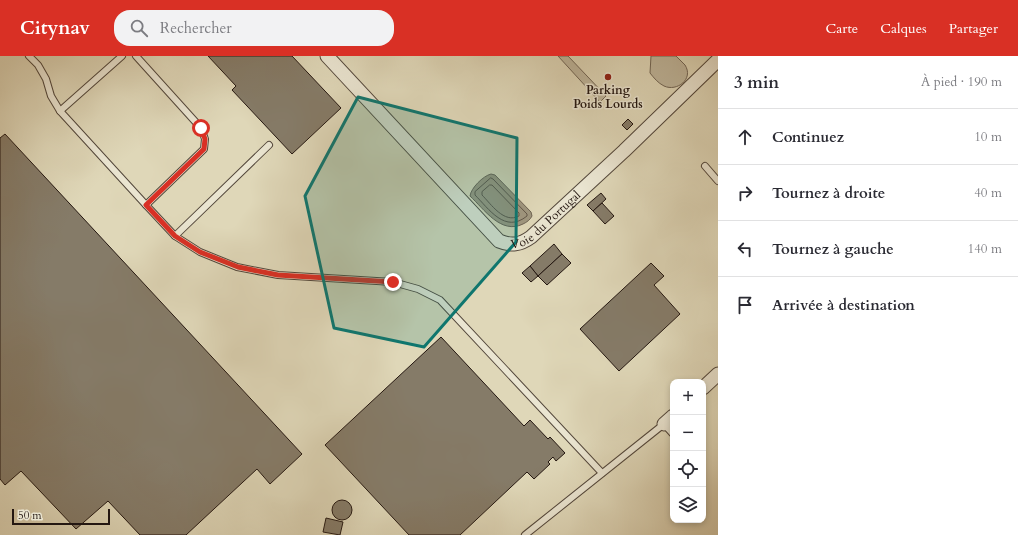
<!DOCTYPE html>
<html lang="fr">
<meta charset="utf-8">
<style>
:root{--surface:#fff;--page:#f2f2f3;--text:#2b2b33;--muted:#7c7c81;--line:#e1e1e2;--accent:#d93025}
body{margin:0;font-family:Cardo,serif;background:var(--page);color:var(--text)}
.controls{position:absolute;right:12px;bottom:12px;display:grid;overflow:hidden;border-radius:8px;box-shadow:0 2px 6px #0003}
.controls button{width:36px;height:36px;display:grid;place-items:center;padding:0;border:0;border-bottom:1px solid var(--line);background:var(--surface);color:var(--text);font:20px sans-serif}
.scale{position:absolute;left:12px;bottom:10px;width:98px;box-sizing:border-box;padding-left:4px;border:2px solid #241711;border-top:0;font-size:11px;line-height:14px;white-space:nowrap;color:#241711;-webkit-text-stroke:3px #eae5d1;paint-order:stroke}
.stop{position:absolute;width:12px;height:12px;margin:-9px;border:3px solid #d93025;border-radius:50%;background:#fff}
.stop.end{background:#d93025;border-color:#fff;box-shadow:0 1px 4px #0008}
.list{margin:0;padding:0;list-style:none}
h2{display:flex;justify-content:space-between;align-items:center;height:52px;margin:0;padding:0 16px;font-size:17px}
h2 small{font-size:13px;font-weight:400;color:var(--muted)}
.list li{display:grid;grid-template-columns:26px 1fr auto;gap:12px;align-items:center;box-sizing:border-box;height:56px;padding:0 16px;border-top:1px solid var(--line)}
.list b{display:block;font-size:15px;white-space:nowrap}
.list em{font-size:13px;font-style:normal;color:var(--muted)}
.icon{flex:none;width:22px;height:22px;fill:none;stroke:currentColor;stroke-width:2;stroke-linecap:round;stroke-linejoin:round}
.map{position:relative;flex:none;width:718px;height:479px;overflow:hidden}
header{display:flex;align-items:center;gap:24px;box-sizing:border-box;height:56px;padding:0 20px;background:var(--accent);color:#fff}
header strong{font-size:19px}
nav{display:flex;gap:22px;margin-inline-start:auto;font-size:14px}
.search{width:280px;height:36px;background:var(--page);display:flex;align-items:center;gap:10px;box-sizing:border-box;padding:0 14px;border-radius:16px;color:var(--muted);font-size:15px}
main{display:flex}
aside{flex:1;background:var(--surface)}
.map>svg:first-child{display:block}
.green{fill:#bfb69c;stroke:#726656}
.water{fill:#9f967f;stroke:#6e6353}
.lines{fill:none;stroke-linecap:round;stroke-linejoin:round}
.shore{stroke:#625648;stroke-width:1}
.building{fill:#857b68;stroke:#241711}
.lane-casing{stroke:#53473b;stroke-width:8}
.street-casing{stroke:#53473b;stroke-width:15}
.lane{stroke:#eae5d1;stroke-width:6}
.street{stroke:#eae5d1;stroke-width:13}
.route{stroke:#d93025;stroke-width:5}
.marked{fill:#0f766e;fill-opacity:0.2;stroke:#0f766e;stroke-width:3;stroke-linejoin:round}
.poi-dot{fill:#8f2418;stroke:#eae5d1;stroke-width:1.5}
.labels{text-anchor:middle;stroke-width:3;stroke-linejoin:round;paint-order:stroke}
.poi-label{font-size:12px;font-weight:bold;fill:#241711;stroke:#eae5d1}
.street-label{font-size:12px;fill:#241711;stroke:#eae5d1}
</style>
<header>
<strong>Citynav</strong>
<div class="search"><svg class="icon" aria-label="search" viewBox="0 0 24 24"><circle cx="10" cy="10" r="6"/><path d="M15 15l6 6"/></svg>Rechercher</div>
<nav><a>Carte</a><a>Calques</a><a>Partager</a></nav>
</header>
<main>
<div class="map">
<svg width="718" height="479" viewBox="0 0 718 479">
<rect width="100%" height="100%" fill="#dfd7b8"/>
<filter id="stains"><feTurbulence type="fractalNoise" baseFrequency=".005" numOctaves="4"/><feColorMatrix values="0 0 0 0 .2 0 0 0 0 .09 0 0 0 0 .02 0 0 0 .5 -.17"/></filter>
<radialGradient id="worn" r=".72"><stop offset=".6" stop-color="#630" stop-opacity="0"/><stop offset="1" stop-color="#630" stop-opacity=".3"/></radialGradient>
<!-- green -->
<g class="green">
<path d="M558,0H568L606,40L600,46Z"/>
<path d="M651,0H676C679,3 682,6 685,9C694,23 677,36 664,30C658,27 654,22 650,17Z"/>
</g>
<!-- water -->
<path class="water" d="M491,118L495,119L531,156L532,160C530,164 527,166 523,168C501,179 484,153 470,140C471,132 483,120 491,118Z"/>
<g class="lines">
<!-- shore -->
<g class="shore">
<path d="M491,122L493,123L527,158V160C505,178 489,153 475,139V136Z"/>
<path d="M490,129H492L519,157V160C504,168 491,148 482,139V136Z"/>
</g>
</g>
<!-- building -->
<g class="building">
<path d="M208,0H292L341,52L292,98L232,34L236,30Z"/>
<path d="M628,63L633,68L627,74L622,69Z"/>
<path d="M5,78L302,398L270,428L257,413L186,479H140L108,445L76,473L21,415L5,429L0,423V82Z"/>
<path d="M601,137L606,143L593,155L587,149Z"/>
<path d="M602,147L614,160L605,168L593,155Z"/>
<path d="M554,188L562,198L538,220L530,210Z"/>
<path d="M562,198L571,207L547,229L538,220Z"/>
<path d="M651,207L664,220L654,229L680,258L619,315L580,273Z"/>
<path d="M530,210L538,220L531,226L522,217Z"/>
<path d="M441,281L524,370L530,364L548,383L550,381L565,397L556,405L553,401L548,406L550,408L534,423L527,416L460,479H409L325,389Z"/>
<circle cx="342" cy="454" r="10"/>
<path d="M326,462L343,466L340,479L323,476Z"/>
</g>
<g class="lines">
<!-- lane casing -->
<g class="lane-casing">
<g id="lane">
<path d="M29,0L38,9L46,23L51,40L60,55"/>
<path d="M122,0L60,55L146,149"/>
<path d="M136,0L201,72L205,83L204,93L146,149L175,180L200,196L237,211L278,219L393,226L418,233L440,244L602,417"/>
<path d="M705,110L718,125"/>
<path d="M175,180L269,89"/>
<path d="M525,479L664,368L673,378"/>
</g>
</g>
<!-- street casing -->
<g class="street-casing">
<g id="street">
<path id="s1" d="M327,0L499,185C511,190 520,189 531,181L624,95L718,4"/>
<path d="M703,332L718,318"/>
<path d="M664,368L673,360"/>
</g>
</g>
<!-- lane -->
<use href="#lane" class="lane"/>
<!-- street -->
<use href="#street" class="street"/>
</g>
<g class="lines">
<!-- route -->
<path class="route" d="M201,72L205,83L204,93L146,149L175,180L200,196L238,211L278,219L393,226"/>
</g>
<!-- marked area -->
<path class="marked" d="M358,41L517,82L516,186L424,291L334,272L305,140Z"/>
<!-- markers -->
<circle class="poi-dot" cx="608" cy="21" r="4"/>
<g class="labels">
<!-- poi labels -->
<g class="poi-label">
<text x="608" y="38">Parking<tspan x="608" dy="14">Poids Lourds</tspan></text>
</g>
<!-- street labels -->
<g class="street-label">
<text dy="4" stroke="none"><textPath href="#s1" startOffset="308">Voie du Portugal</textPath></text>
</g>
</g>
<rect width="100%" height="100%" filter="url(#stains)"/>
<rect width="100%" height="100%" fill="url(#worn)"/>
</svg>
<div class="controls">
<button>+</button>
<button>−</button>
<button><svg class="icon" aria-label="locate" viewBox="0 0 24 24"><circle cx="12" cy="12" r="6"/><path d="M12 2v4M12 18v4M2 12h4M18 12h4"/></svg></button>
<button><svg class="icon" aria-label="layers" viewBox="0 0 24 24"><path d="M12 4l9 5-9 5-9-5zM3 14l9 5 9-5"/></svg></button>
</div>
<div class="scale">50 m</div>
<div class="stop" style="left:201px;top:72px"></div>
<div class="stop end" style="left:393px;top:226px"></div>
</div>
<aside>
<h2>3 min<small>À pied · 190 m</small></h2>
<ul class="list">
<li><svg class="icon" aria-label="ahead" viewBox="0 0 24 24"><path d="M12 20V5M6 11l6-6 6 6"/></svg><div><b>Continuez</b></div><em>10 m</em></li>
<li><svg class="icon" aria-label="right" viewBox="0 0 24 24"><path d="M7 20v-9h11M14 6l5 5-5 5"/></svg><div><b>Tournez à droite</b></div><em>40 m</em></li>
<li><svg class="icon" aria-label="left" viewBox="0 0 24 24"><path d="M17 20v-9H6M10 6l-5 5 5 5"/></svg><div><b>Tournez à gauche</b></div><em>140 m</em></li>
<li><svg class="icon" aria-label="arrive" viewBox="0 0 24 24"><path d="M6 21V4h12l-3 4 3 4H6"/></svg><div><b>Arrivée à destination</b></div></li>
</ul>
</aside>
</main>
